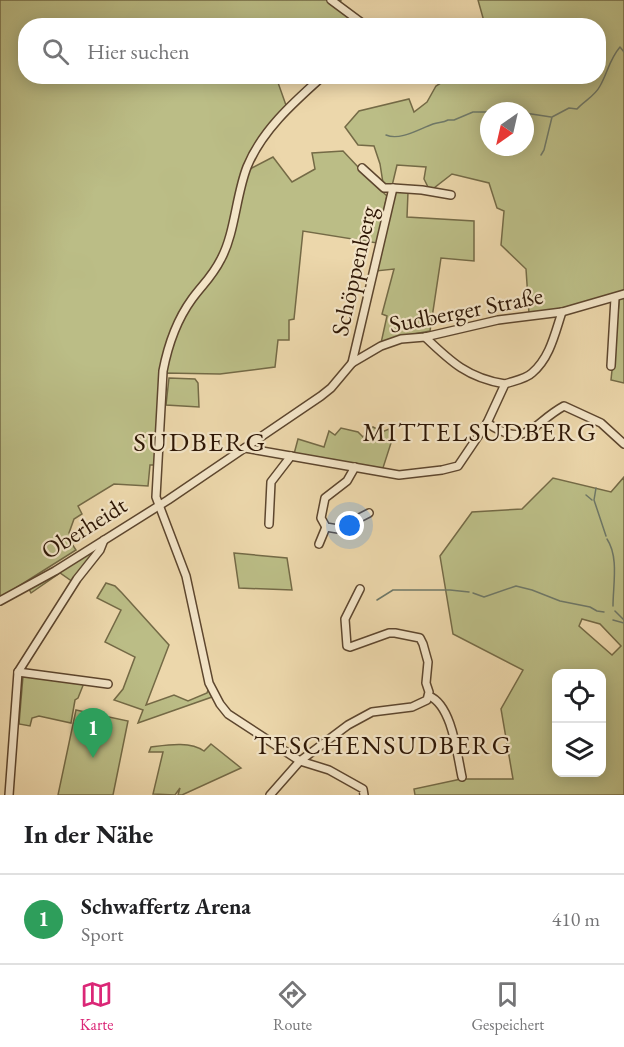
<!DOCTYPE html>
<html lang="de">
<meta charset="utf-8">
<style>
:root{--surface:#fff;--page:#f6f6f6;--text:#202124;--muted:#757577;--line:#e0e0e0;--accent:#db2777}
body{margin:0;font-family:"EB Garamond",serif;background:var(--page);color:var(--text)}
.controls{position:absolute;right:18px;bottom:18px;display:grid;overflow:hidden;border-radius:12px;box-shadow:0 3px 15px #0003}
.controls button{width:54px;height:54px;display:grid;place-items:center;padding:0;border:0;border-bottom:2px solid var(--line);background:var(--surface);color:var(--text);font:30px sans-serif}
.compass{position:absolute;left:480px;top:102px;width:54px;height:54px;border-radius:50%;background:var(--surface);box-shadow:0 3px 15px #0003;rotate:214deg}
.you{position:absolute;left:350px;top:526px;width:21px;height:21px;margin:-15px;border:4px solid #fff;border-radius:50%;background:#1a73e8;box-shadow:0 0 0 9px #1a73e833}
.badge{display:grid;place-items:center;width:39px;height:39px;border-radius:50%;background:var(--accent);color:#fff;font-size:20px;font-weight:700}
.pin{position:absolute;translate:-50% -50px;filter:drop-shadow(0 2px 3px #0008)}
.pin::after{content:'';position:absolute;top:32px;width:21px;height:18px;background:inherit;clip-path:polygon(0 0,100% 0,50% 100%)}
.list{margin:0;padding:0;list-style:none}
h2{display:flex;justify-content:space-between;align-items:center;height:78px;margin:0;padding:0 24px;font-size:26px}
h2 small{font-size:20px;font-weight:400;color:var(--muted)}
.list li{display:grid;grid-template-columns:39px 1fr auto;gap:18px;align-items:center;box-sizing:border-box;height:90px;padding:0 24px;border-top:2px solid var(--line)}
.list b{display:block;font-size:22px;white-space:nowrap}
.list p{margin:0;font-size:20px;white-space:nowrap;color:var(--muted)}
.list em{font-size:20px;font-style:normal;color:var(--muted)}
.icon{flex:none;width:33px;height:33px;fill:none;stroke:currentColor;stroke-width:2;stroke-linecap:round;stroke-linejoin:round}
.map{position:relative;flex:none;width:624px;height:795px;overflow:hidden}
.search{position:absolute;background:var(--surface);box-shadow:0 3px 15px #0003;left:18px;right:18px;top:18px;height:66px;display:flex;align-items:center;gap:15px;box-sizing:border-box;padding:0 21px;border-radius:24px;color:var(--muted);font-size:22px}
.sheet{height:168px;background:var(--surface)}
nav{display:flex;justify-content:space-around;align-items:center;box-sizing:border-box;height:84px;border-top:2px solid var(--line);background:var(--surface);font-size:16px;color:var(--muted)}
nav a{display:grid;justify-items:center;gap:3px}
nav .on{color:var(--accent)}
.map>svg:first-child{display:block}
.green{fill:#bbbd86;stroke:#746a46;stroke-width:1.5;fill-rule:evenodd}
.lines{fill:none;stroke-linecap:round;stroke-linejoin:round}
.stream{stroke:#6e7868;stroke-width:1.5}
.minor-casing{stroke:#5d462e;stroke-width:10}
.minor{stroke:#f3e5c8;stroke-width:7}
.labels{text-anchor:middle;stroke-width:4.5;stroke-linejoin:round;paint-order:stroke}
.street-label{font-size:24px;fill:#2d1605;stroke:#f3e5c8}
.neighbourhood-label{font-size:26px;letter-spacing:1.5px;fill:#2d1605;stroke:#f3e5c8}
.quarter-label{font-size:27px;letter-spacing:1.5px;fill:#2d1605;stroke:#f3e5c8}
</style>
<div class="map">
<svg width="624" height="795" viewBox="0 0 624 795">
<rect width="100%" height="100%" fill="#ecd7ab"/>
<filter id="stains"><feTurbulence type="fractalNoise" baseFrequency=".00333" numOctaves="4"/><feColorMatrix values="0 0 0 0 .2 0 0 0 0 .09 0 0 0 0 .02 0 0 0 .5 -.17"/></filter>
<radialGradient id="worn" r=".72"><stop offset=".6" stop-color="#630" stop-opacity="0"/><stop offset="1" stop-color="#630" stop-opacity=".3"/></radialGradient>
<!-- green -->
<g class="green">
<path d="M0,0H341L339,7L361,25L26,26V76L276,77L287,108L258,140L248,170L273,157L292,182L315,169L312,153L343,151L375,185L387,196L377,243L303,231L294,319L289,320V340H278L275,367L220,374L164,373L155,465H150L148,486L114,484L78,506L82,514L74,519L69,533L75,542L72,544L76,550L0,598Z"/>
<path d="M478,0H624V383L611,380L620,293L551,311L529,314L526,269L501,245L504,211L497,208L489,183L452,174L430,191L424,179L426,167L397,165L392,186L383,183L380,164L374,146L358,145L345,127L359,111L409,99L414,112L427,102L436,86L450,77L598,76V26L485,25ZM489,111H525V147H489Z"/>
<path d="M395,191L408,192L407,217L474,221V261L441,258L430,331L398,337L381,343L387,316L382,314L394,269L376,271Z"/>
<path d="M169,378L195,379L198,383L199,407L166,405Z"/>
<path d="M373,427L382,432L389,429L391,443L382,471L294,454L298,439L324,447L329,431L335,435L341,428L358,432L363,437Z"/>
<path d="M624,477V795H415L414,789L461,779H513L501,709L523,670L453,634L440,556L472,512L522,509L553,478L611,492ZM582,619L600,624L621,646L612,655L579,626ZM556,674H602V772H556Z"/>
<path d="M94,551L73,582L60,573L31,593L29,589Z"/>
<path d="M234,553L287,558L292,590L239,588Z"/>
<path d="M106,583L115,586L122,593L169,645L146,705L174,695L188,701L207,693L208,690L212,697L138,723L143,710L114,700L123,689L135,657L105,642L121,610L97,598Z"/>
<path d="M23,676L84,683L78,698L75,700L71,723L39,716L32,718L30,726L19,724Z"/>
<path d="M76,710L128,721L113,795H58Z"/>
<path d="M211,744L241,768L182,795H178L180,788L175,795L153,794L163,752H149L151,747C167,745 190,741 204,751Z"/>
</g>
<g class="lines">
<!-- stream -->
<g class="stream">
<path d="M525,113L551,117"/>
<path d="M386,135C400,141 419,129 433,124C439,122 443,123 448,120H454L473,112H489"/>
<path d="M541,155L544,150L552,117L569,108L577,109C584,101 595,96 600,86C608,72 609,60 620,47L624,52"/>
<path d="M596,488L594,500L606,536"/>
<path d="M586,495L592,500"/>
<path d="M607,539C619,557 613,585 613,606"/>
<path d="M473,593L484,597L516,586L532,590L560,601L590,607L597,611L604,612"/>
<path d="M377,600L393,590H450L469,592"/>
<path d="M615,611L624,620"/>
<path d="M613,620L624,623"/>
</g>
<!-- minor casing -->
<g class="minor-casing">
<g id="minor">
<path d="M331,0L366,26"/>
<path d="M323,76C294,102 262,130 247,167C236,195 235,233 221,259C212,277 203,284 192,299C176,321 168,345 163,371L156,497L186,576L209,683L220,704L228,714L300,761L329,770L363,789L364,795"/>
<path d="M393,188L422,190L451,195"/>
<path d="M425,337C451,362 468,378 505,384"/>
<path d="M352,363L393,188H384L362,168"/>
<path d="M611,366L615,298"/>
<path d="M487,423C528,450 531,424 564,406L601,423L624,444"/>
<path d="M245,448L399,475L442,470L458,466L487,423L505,384C513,381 526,379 532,373C550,358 555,333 562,312"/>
<path d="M355,467L347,481L325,498L321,518L326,527L338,529L369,513"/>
<path d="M269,524L271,482L291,456"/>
<path d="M319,544L326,527"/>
<path d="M0,601L55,571L168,500L321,396L331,388L352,363L381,346L401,339L425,337L498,320L562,312L624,294"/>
<path d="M18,672L108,684"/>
<path d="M429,696C452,705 457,754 462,777"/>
<path d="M9,795L18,672L77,579L100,550L104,540"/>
<path d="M270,795L300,761L348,725L372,712L412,707L427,700L429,692L426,683L428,662L423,644L420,638L395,633H389L350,647L347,646L345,619L360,589"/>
</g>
</g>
<!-- minor -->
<use href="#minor" class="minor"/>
</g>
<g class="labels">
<!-- street labels -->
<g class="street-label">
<text transform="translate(354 271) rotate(-77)" y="8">Schöppenberg</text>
<text transform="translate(466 310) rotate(-11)" y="8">Sudberger Straße</text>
<text transform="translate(84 528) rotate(-32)" y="8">Oberheidt</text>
</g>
<!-- neighbourhood labels -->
<g class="neighbourhood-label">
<text x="480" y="441">MITTELSUDBERG</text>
<text x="383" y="754">TESCHENSUDBERG</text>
</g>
<!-- quarter labels -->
<g class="quarter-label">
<text x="200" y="451">SUDBERG</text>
</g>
</g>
<rect width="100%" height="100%" filter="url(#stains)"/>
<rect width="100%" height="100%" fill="url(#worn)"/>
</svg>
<div class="controls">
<button><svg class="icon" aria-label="locate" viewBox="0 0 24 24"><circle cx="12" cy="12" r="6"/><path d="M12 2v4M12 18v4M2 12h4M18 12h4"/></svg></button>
<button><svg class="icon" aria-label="layers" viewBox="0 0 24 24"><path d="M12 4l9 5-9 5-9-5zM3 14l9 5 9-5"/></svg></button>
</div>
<svg class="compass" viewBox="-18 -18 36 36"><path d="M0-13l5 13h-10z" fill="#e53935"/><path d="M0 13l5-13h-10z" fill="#757577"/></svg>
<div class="you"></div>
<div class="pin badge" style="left:93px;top:758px;background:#2e9e5b">1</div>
<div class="search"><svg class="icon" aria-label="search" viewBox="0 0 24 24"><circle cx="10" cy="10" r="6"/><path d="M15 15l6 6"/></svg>Hier suchen</div>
</div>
<section class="sheet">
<h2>In der Nähe<small></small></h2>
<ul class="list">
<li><span class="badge" style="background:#2e9e5b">1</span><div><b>Schwaffertz Arena</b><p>Sport</p></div><em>410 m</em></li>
</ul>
</section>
<nav>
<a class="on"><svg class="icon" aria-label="map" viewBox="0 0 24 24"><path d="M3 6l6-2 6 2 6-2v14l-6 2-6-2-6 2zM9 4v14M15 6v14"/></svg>Karte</a>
<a><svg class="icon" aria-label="directions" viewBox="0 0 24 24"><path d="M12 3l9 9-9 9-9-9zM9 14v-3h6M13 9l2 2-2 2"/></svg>Route</a>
<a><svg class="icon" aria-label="saved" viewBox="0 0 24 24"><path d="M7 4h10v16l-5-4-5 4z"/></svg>Gespeichert</a>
</nav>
